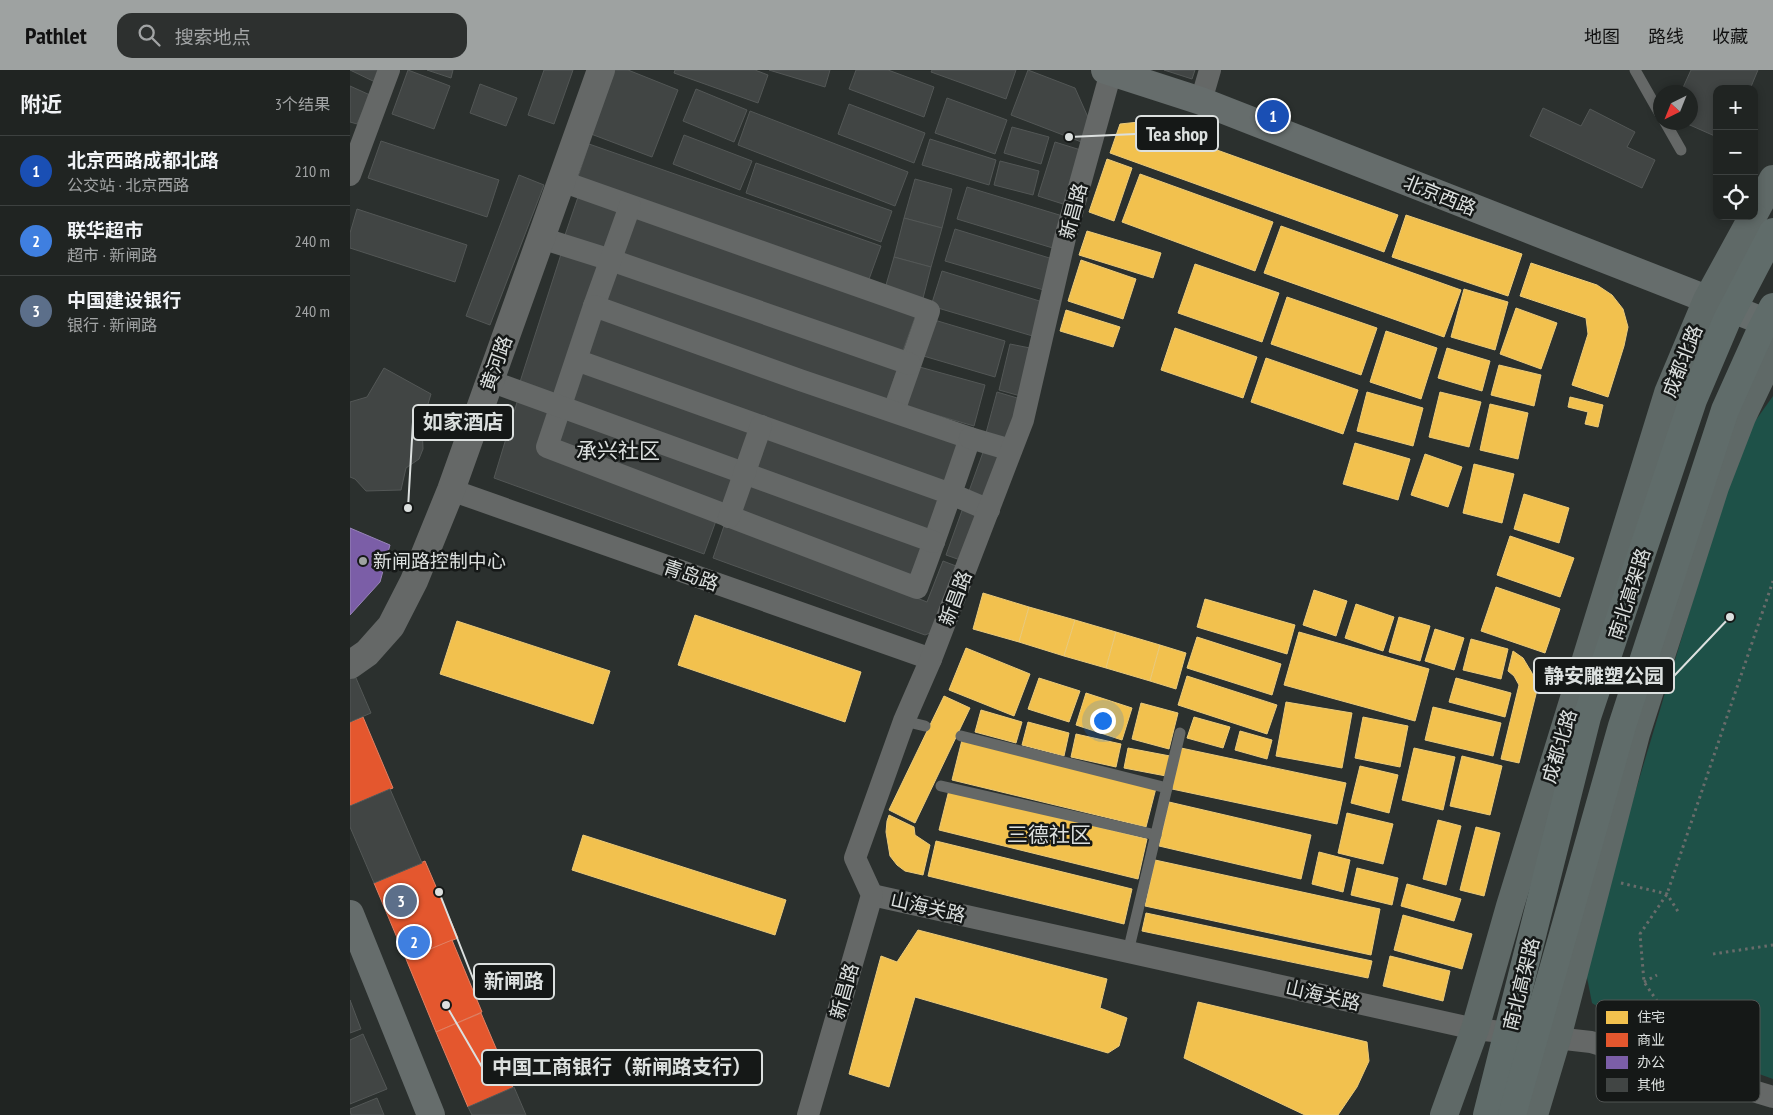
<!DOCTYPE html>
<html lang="zh">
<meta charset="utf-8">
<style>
:root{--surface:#202422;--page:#2d302f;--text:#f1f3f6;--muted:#a2a4a5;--line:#3d4140;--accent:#9ea2a1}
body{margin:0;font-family:"PT Sans Narrow","Noto Sans SC",sans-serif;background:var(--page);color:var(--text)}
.controls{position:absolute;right:15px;top:15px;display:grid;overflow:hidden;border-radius:10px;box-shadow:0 2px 8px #0003}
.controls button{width:45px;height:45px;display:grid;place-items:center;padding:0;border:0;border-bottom:1px solid var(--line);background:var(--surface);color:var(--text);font:25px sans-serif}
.compass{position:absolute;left:1303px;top:15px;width:45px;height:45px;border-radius:50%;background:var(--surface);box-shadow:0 2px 8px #0003;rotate:223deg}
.you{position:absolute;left:752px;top:650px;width:18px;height:18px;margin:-12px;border:4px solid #fff;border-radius:50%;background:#1a73e8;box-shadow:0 0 0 8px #1a73e833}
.badge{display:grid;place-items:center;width:32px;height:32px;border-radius:50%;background:var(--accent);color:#fff;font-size:16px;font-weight:700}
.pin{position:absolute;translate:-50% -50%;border:2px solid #fff;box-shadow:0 1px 5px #0006}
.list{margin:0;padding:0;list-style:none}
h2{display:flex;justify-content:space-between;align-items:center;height:65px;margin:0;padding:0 20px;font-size:21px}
h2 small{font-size:16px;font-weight:400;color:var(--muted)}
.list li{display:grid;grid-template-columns:32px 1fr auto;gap:15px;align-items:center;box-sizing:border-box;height:70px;padding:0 20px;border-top:1px solid var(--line)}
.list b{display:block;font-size:19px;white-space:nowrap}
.list p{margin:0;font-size:16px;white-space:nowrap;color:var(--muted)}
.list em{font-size:16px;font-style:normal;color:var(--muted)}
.icon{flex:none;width:28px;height:28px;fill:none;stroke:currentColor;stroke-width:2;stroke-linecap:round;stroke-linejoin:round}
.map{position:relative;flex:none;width:1423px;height:1045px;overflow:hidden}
header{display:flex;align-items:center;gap:30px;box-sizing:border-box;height:70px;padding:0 25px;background:var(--accent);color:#111}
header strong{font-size:24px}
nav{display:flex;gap:28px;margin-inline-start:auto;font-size:18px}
.search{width:350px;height:45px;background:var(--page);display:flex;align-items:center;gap:12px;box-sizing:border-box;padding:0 18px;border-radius:15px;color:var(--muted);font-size:19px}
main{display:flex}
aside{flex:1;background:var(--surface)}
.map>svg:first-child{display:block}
.green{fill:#1e5148}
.homes{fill:#f2c14e;stroke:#ebca7a}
.shops{fill:#e4572e;stroke:#e28063}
.offices{fill:#7b5ea7;stroke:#9885b8}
.building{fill:#414544;stroke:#535756}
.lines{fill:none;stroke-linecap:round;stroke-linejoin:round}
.path{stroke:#696c6b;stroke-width:3;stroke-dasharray:2.5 4;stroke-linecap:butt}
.service{stroke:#656867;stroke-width:11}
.minor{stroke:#656867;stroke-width:22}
.tertiary{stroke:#656867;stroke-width:28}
.secondary{stroke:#666d6c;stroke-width:28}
.primary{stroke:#5f6967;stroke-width:28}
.trunk{stroke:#606c6a;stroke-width:28}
.poi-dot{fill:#9ea2a1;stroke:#151817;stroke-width:2}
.labels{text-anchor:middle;stroke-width:5;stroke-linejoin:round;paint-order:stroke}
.street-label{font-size:19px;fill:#dce0df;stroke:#151817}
.poi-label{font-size:19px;fill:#dce0df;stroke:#151817;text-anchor:start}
.quarter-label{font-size:21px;fill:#dce0df;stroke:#151817}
.key{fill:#151817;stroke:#515453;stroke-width:1}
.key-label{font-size:14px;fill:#dce0df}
.leader{fill:none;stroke:#dce0df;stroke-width:2}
.callout-dot{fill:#dce0df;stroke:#151817;stroke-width:2}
.callout{fill:#151817;stroke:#dce0df;stroke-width:2}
.callout-label{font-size:20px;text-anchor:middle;font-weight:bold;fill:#dce0df}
</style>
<header>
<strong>Pathlet</strong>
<div class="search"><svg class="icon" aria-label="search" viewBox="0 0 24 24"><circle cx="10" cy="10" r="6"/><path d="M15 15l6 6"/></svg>搜索地点</div>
<nav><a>地图</a><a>路线</a><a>收藏</a></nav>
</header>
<main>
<aside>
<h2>附近<small>3个结果</small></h2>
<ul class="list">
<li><span class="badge" style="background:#1a4fb4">1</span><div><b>北京西路成都北路</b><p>公交站 · 北京西路</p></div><em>210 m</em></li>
<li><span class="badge" style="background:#3f7fe0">2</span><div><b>联华超市</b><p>超市 · 新闸路</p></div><em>240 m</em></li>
<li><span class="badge" style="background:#5c6f8a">3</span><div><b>中国建设银行</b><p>银行 · 新闸路</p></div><em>240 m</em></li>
</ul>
</aside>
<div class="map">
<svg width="1423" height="1045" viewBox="0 0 1423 1045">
<rect width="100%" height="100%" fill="#2b302e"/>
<!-- green -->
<path class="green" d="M1423,326V1009L1281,958L1242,933L1234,892L1391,371Z"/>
<!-- homes -->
<g class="homes">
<path d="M789,52L1048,145L1034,182L760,83L770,54Z"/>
<path d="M757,89L782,98L764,151L739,142Z"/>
<path d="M790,104L923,152L905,201L772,152Z"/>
<path d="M1056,145L1172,184L1158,226L1042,187Z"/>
<path d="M931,156L1111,220L1094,267L914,203Z"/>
<path d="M737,161L811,183L803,208L729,185Z"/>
<path d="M731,190L786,209L773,249L718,231Z"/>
<path d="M1181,193L1247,215L1262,225L1273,239L1278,257L1274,276L1258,327L1222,315L1238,264L1236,248L1170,226Z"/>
<path d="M845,194L929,223L912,272L828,243Z"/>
<path d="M1114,219L1158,232L1145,280L1101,267Z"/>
<path d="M937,227L1027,258L1011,305L921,274Z"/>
<path d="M1166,238L1207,253L1191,299L1150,284Z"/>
<path d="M716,240L770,257L763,277L710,261Z"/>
<path d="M825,258L907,287L893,328L811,300Z"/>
<path d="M1036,261L1087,278L1071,329L1020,312Z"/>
<path d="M1097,278L1140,291L1132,321L1088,308Z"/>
<path d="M916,288L1008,320L993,364L901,332Z"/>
<path d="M1149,295L1191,305L1184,336L1141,325Z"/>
<path d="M1017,322L1073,338L1063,376L1007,361Z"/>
<path d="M1090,322L1131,332L1119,377L1079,367Z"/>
<path d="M1220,327L1253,335L1248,357L1235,354L1238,342L1218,337Z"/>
<path d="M1140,334L1178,343L1168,389L1130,380Z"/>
<path d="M1005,373L1060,389L1048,430L993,414Z"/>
<path d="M1075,384L1112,397L1098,437L1061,425Z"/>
<path d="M1124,394L1164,404L1152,453L1113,443Z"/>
<path d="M1174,424L1219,438L1209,473L1164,459Z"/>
<path d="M1160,466L1224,488L1210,527L1147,505Z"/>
<path d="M1146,517L1210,539L1195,583L1131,561Z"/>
<path d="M964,520L997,531L986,566L953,555Z"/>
<path d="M633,523L679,537L669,572L623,559Z"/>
<path d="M855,529L945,555L937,584L847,557Z"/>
<path d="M1006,534L1044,547L1033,581L995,568Z"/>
<path d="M679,537L725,550L714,586L669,572Z"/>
<path d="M345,545L511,602L495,652L328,595Z"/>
<path d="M1049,547L1080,556L1070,591L1039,582Z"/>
<path d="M725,550L766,562L756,598L714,586Z"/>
<path d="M107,551L260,601L243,654L90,604Z"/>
<path d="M1085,559L1114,568L1104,600L1075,591Z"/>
<path d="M766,562L810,575L800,611L756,598Z"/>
<path d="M949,562L1079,599L1065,651L934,615Z"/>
<path d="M847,567L931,594L922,625L837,598Z"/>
<path d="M1121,569L1158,579L1151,609L1113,600Z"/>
<path d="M810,575L836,583L826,619L800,611Z"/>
<path d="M616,578L680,604L664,646L599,620Z"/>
<path d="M1163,581L1173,588L1182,603L1187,620L1169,693L1151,689L1169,615L1164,606L1158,601Z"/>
<path d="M837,606L927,635L917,664L828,635Z"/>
<path d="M689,608L730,621L719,652L678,639Z"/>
<path d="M1106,608L1161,623L1155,647L1099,632Z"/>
<path d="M736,623L782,638L772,670L726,655Z"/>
<path d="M594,626L620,638L565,753L539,740Z"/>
<path d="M936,632L1002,643L992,698L926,686Z"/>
<path d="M791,633L828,643L819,679L782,669Z"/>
<path d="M1083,637L1151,653L1143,686L1075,670Z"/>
<path d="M631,640L672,652L666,673L625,662Z"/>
<path d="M844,647L880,657L873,678L837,668Z"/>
<path d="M1013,647L1058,656L1050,697L1005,688Z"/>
<path d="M678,652L719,663L714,686L672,675Z"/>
<path d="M890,661L922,670L917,689L885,680Z"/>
<path d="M726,664L771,674L766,697L721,687Z"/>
<path d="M612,670L806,718L796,757L602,710Z"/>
<path d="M778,678L820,686L816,706L774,698Z"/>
<path d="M831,678L996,713L987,754L822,719Z"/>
<path d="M1064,678L1105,687L1093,740L1052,730Z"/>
<path d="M1112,686L1152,696L1140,745L1100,736Z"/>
<path d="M1010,696L1048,705L1039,743L1001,733Z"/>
<path d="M599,720L797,769L788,809L589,760Z"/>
<path d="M819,732L961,765L951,809L809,776Z"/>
<path d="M997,743L1043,754L1033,794L988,783Z"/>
<path d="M539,745L564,757L565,765L580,775L573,805L555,801L547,795L540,786L536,762L537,751Z"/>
<path d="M1088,750L1111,756L1096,815L1073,809Z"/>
<path d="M1126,757L1150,763L1134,826L1110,820Z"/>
<path d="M233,765L436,830L425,865L222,800Z"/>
<path d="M586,771L782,819L774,854L578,806Z"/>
<path d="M969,782L1000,790L993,822L962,814Z"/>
<path d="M805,790L1030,839L1021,885L795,836Z"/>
<path d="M1007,798L1048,808L1042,835L1001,825Z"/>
<path d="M1057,814L1111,829L1104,851L1051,836Z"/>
<path d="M796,843L1022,891L1018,908L792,861Z"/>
<path d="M1053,845L1122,864L1112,899L1044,880Z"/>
<path d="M568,860L757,909L750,938L777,948L769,976L758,983L565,927L539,1017L499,1004L531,886L547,892Z"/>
<path d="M1040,886L1100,901L1093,931L1033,916Z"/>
<path d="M848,932L1017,972L1019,991L1007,1017L988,1045H955L834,988Z"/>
</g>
<!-- shops -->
<g class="shops">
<path d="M13,647L43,718L0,736V652Z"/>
<path d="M75,791L108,868L56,889L24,813Z"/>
<path d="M102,870L132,942L86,962L56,889Z"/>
<path d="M131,943L163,1018L118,1037L86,962Z"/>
</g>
<!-- offices -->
<path class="offices" d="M0,458L40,475L30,512L0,545Z"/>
<!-- building -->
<g class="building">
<path d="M0,0H31L25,12Z"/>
<path d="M58,0L100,16L84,59L42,44Z"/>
<path d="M77,0H103L101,8Z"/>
<path d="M194,0H223L204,54L178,45Z"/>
<path d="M265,0H278L328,20L302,87L241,64Z"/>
<path d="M325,0H405L418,5L408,33L324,3Z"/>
<path d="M419,0H480L475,17Z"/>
<path d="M506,0H538L584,17L574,47L499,19Z"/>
<path d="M582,0H666L656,29L581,2Z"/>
<path d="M678,0L725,18L741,54L734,73L661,45Z"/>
<path d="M814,0H845L842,9Z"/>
<path d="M1341,0H1408L1400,19H1367V67L1333,52H1340V22H1331Z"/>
<path d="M130,14L167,28L156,56L120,43Z"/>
<path d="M0,16L20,25L7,54L0,52Z"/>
<path d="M346,19L397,40L384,72L333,51Z"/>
<path d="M597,28L657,50L645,84L585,63Z"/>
<path d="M499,34L575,63L564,93L488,64Z"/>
<path d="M1193,38L1231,56L1240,39L1285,62L1277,77L1305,90L1292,118L1180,66Z"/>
<path d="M400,41L558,102L545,136L388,75Z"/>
<path d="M662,57L699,67L691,94L654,83Z"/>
<path d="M334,65L402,91L390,120L323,94Z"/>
<path d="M580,69L646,90L639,115L572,95Z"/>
<path d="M31,71L149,110L137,147L18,108Z"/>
<path d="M705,72L734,81L716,135L688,126Z"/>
<path d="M239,74L531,176L518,212L227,110Z"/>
<path d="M650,91L689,101L683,125L644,115Z"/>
<path d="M406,93L542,141L531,172L396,123Z"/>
<path d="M169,105L194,115L140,255L116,246Z"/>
<path d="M565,109L602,119L592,158L554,148Z"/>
<path d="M617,117L716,147L706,179L607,149Z"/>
<path d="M230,121L277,137L262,185L214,168Z"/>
<path d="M7,139L117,175L105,212L0,178V163Z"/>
<path d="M286,144L567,242L551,286L271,188Z"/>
<path d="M554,148L592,158L581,197L544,187Z"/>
<path d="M605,159L706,190L697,221L595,191Z"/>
<path d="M213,178L250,190L206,329L169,315Z"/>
<path d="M544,187L581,197L572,232L534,222Z"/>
<path d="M264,196L549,295L536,331L252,230Z"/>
<path d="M592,201L696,233L686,267L581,236Z"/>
<path d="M249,243L611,371L597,413L235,284Z"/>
<path d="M581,249L655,271L645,307L570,285Z"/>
<path d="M660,274L685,279L674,327L649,320Z"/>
<path d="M566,296L635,315L624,356L555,336Z"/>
<path d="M34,298L81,324L72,354L73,379L69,389L56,398L51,420L16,421L5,409L0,407V332L17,327Z"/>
<path d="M231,298L402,358L389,395L218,335Z"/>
<path d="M647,322L674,330L662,371L636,363Z"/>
<path d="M168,329L202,340L190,381L367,448L354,484L144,408Z"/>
<path d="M214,342L388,403L375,439L202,378Z"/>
<path d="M416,366L594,428L581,465L404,403Z"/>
<path d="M636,374L657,380L616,492L596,485Z"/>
<path d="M400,411L576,472L563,509L387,448Z"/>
<path d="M375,453L577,532L593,491L614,499L590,559L575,565L363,488Z"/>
<path d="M0,594L21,643L0,652Z"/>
<path d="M40,719L72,793L24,813L0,757V736Z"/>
<path d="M0,930L11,959L0,963Z"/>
<path d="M13,964L37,1019L0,1034V970Z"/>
<path d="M164,1017L176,1045H122L118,1037Z"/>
<path d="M27,1028L34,1045H1L0,1039Z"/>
</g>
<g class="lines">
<!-- path -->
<g class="path">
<path d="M1271,813L1317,824L1329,843"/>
<path d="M1363,884L1423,875"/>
<path d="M1294,912L1307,905"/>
<path d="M1353,948L1363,967"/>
<path d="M1359,986L1363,968L1329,963L1294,912L1290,864L1317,824L1423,511"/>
</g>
<!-- service -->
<g class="service">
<path d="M1285,0L1310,44"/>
<path d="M1315,52L1331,80"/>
<path d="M554,651L575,656"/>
<path d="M611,666L817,718"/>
<path d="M591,716L806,765"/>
<path d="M778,882L830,663"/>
</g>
<!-- minor -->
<g class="minor">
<path d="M851,31L860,0"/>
<path d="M0,105L39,0"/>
<path d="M211,111L579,241L544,341"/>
<path d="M191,168L261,190L560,294"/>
<path d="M244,236L280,136"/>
<path d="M226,290L244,236L450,310L620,368C603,418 586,468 567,518L197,377L226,290L601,424L639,440"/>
<path d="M140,311L584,472"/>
<path d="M620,368L661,380"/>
<path d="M101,420L581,589"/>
<path d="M379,447L411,356"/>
<path d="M522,825L1125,959L1241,972L1423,1027"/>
<path d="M458,1045L522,825L505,788L554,651L581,589L673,350L715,168L761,2"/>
</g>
<!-- tertiary -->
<path class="tertiary" d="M0,595L17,583L41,556L64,511L101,420L251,0"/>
<!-- secondary -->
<g class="secondary">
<path d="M755,0L851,31L1423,255"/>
<path d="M0,844L81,1045"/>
</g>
<!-- primary -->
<g class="primary">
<path d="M1404,144L1423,109"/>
<path d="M1094,1045L1125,959L1160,836L1318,323L1357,230L1403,146"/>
<path d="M1184,1045L1207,968L1286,664L1365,417L1392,347L1423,282"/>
</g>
<!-- trunk -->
<g class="trunk">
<path d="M1137,1045L1237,647L1343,330L1377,250L1423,162"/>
<path d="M1162,1045L1272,656L1375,340L1410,262L1423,237"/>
</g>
</g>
<!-- markers -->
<circle class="poi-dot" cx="13" cy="491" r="5"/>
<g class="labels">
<!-- street labels -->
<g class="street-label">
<text transform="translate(1090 125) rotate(22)" y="7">北京西路</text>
<text transform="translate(723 141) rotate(-75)" y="7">新昌路</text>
<text transform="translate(1332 291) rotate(-68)" y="7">成都北路</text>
<text transform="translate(146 293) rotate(-70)" y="7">黄河路</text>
<text transform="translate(341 505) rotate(19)" y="7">青岛路</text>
<text transform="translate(1279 524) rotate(-72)" y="7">南北高架路</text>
<text transform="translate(605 528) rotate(-69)" y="7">新昌路</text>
<text transform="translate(1209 676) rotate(-73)" y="7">成都北路</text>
<text transform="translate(578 837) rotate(13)" y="7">山海关路</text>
<text transform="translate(1171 914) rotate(-76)" y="7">南北高架路</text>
<text transform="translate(494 921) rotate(-74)" y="7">新昌路</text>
<text transform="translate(973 925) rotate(13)" y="7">山海关路</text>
</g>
<!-- poi labels -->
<g class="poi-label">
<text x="23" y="498">新闸路控制中心</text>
</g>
<!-- quarter labels -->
<g class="quarter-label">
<text x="268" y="388">承兴社区</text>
<text x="699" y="772">三德社区</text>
</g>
</g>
<!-- legend -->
<rect x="1246" y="930" width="164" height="102" rx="8" class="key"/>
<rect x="1256" y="941" width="22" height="13" fill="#f2c14e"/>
<rect x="1256" y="963" width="22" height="14" fill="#e4572e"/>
<rect x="1256" y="986" width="22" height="13" fill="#7b5ea7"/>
<rect x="1256" y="1008" width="22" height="14" fill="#414544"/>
<g class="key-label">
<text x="1287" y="952">住宅</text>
<text x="1287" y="975">商业</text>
<text x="1287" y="997">办公</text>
<text x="1287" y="1020">其他</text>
</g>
<!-- callouts -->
<path class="leader" d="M719 67L786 64M58 438L63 352M1380 547L1324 606M89 822L124 911M96 935L132 997"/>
<g class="callout-dot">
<circle cx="719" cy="67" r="5"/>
<circle cx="58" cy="438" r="5"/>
<circle cx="1380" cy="547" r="5"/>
<circle cx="89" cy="822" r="5"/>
<circle cx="96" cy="935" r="5"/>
</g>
<g class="callout">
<rect x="786" y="46" width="82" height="35" rx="5"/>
<rect x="63" y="335" width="100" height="35" rx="5"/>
<rect x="1184" y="588" width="140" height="35" rx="5"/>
<rect x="124" y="894" width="80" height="35" rx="5"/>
<rect x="132" y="980" width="280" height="35" rx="5"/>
</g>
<g class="callout-label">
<text x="827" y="71">Tea shop</text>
<text x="113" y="359">如家酒店</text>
<text x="1254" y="613">静安雕塑公园</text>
<text x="164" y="918">新闸路</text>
<text x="272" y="1004">中国工商银行（新闸路支行）</text>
</g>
</svg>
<div class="controls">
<button>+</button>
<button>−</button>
<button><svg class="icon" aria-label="locate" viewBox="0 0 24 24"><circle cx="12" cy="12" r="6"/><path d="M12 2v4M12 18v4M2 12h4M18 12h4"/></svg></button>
</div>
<svg class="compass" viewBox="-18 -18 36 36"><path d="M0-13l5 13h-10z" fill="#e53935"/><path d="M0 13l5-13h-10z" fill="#a2a4a5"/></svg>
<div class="you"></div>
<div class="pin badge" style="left:923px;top:46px;background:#1a4fb4">1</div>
<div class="pin badge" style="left:64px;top:872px;background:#3f7fe0">2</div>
<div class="pin badge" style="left:51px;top:831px;background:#5c6f8a">3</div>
</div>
</main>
